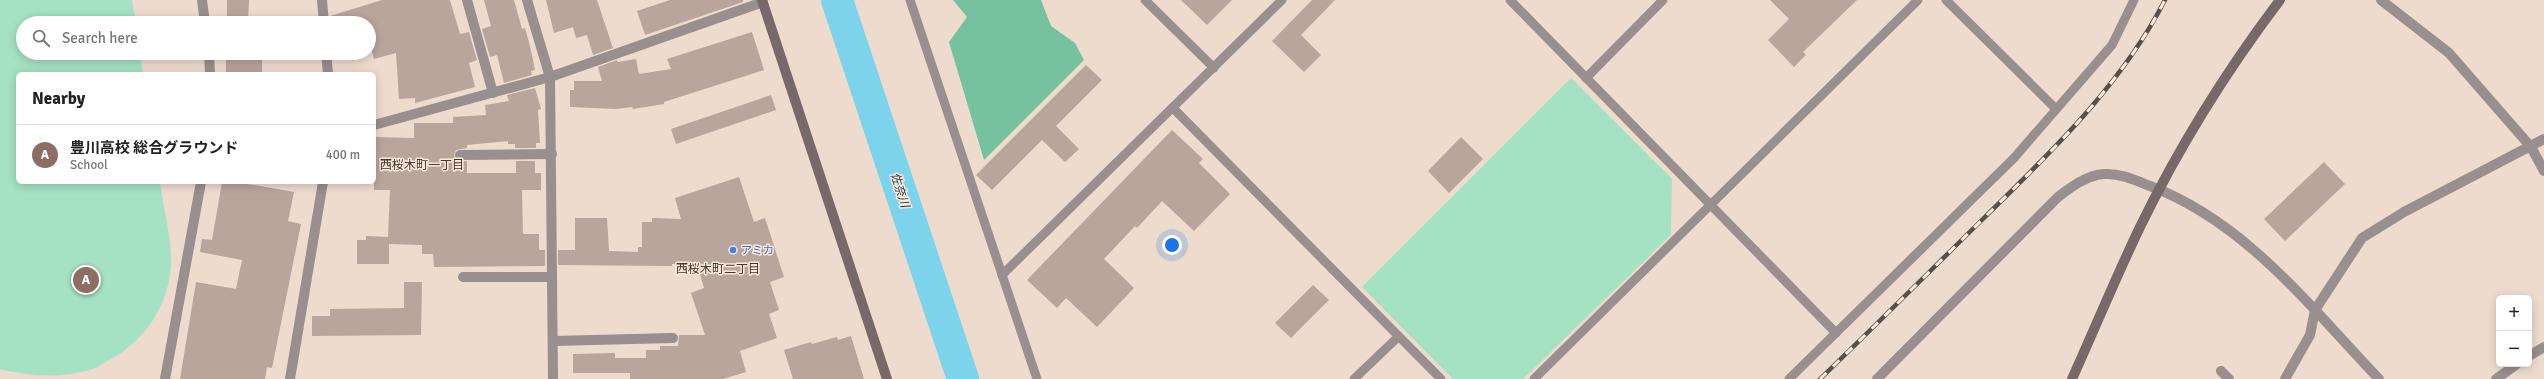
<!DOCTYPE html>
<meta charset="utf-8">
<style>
:root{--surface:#fff;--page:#f2f2f2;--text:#222;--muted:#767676;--line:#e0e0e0;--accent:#524fc6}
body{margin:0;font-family:Signika,"Noto Sans JP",sans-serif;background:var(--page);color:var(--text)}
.controls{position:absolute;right:12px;bottom:12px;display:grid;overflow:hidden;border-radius:6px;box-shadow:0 2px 10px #0003}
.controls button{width:36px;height:36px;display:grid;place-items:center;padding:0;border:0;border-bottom:1px solid var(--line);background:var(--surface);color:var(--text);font:20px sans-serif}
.you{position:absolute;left:1172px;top:245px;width:14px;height:14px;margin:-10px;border:3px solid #fff;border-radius:50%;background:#1a73e8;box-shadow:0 0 0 6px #1a73e833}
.badge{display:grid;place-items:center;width:26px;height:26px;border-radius:50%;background:var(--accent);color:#fff;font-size:13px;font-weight:700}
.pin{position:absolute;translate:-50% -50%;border:2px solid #fff;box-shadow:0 1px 4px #0006}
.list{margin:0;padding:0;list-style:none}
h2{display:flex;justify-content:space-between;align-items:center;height:52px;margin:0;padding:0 16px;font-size:17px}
h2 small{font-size:13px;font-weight:400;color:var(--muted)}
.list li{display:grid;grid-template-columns:26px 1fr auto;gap:12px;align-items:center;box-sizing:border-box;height:60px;padding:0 16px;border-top:1px solid var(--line)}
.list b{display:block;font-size:15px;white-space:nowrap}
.list p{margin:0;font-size:13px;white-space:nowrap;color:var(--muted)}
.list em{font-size:13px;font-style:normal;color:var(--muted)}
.icon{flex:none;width:22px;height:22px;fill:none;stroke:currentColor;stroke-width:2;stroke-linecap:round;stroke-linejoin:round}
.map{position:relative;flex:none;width:2544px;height:379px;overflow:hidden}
.search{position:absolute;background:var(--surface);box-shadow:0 2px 10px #0003;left:16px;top:16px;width:360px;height:44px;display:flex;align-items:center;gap:10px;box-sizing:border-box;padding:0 14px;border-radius:22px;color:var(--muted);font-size:15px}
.panel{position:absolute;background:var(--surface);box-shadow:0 2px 10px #0003;left:16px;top:72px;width:360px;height:112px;border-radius:6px}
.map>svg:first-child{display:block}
.green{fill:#a5e1c3}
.forest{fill:#77c29e}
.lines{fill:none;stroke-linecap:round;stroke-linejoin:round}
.river{stroke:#7cd3ec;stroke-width:32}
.building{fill:#b8a59b}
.lane{stroke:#998f8e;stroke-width:9}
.street{stroke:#998f8e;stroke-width:10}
.secondary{stroke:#776967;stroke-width:10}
.rail-casing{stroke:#574f48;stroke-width:4.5}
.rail{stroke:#fae8db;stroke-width:3;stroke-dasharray:9;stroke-linecap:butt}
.shop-dot{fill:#3f7fe0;stroke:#fae8db;stroke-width:1.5}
.labels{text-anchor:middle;stroke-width:3;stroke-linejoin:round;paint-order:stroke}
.shop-label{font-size:11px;fill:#366cbe;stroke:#fae8db;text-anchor:start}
.neighbourhood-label{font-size:12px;fill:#42352a;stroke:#fae8db}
.water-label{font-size:12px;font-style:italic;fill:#153d48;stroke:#fae8db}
</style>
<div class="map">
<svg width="2544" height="379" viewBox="0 0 2544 379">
<rect width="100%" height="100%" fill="#eddbce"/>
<!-- green -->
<g class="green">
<path d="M0,0H132L136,23H23V53H140L143,74H18V182H160C163,207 171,235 171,260C171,302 146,341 109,360C103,364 96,368 90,370C60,378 30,377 0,369Z"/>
<path d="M1571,78L1672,179L1671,235L1523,379H1453L1362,287Z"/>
</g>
<!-- forest -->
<path class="forest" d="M953,0H1041L1051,26L1075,43L1084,60L984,160L949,42L967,17Z"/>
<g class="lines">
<!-- river -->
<path class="river" d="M837,0L963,379"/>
</g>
<!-- building -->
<g class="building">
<path d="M227,0H249L248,23H227Z"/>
<path d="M382,0H450L460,34L469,32L477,60L469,63L475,87L415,103V98L399,99L396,53L374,59L369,40V23H330V16Z"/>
<path d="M484,0H514L522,29L525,28L530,46L535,70L531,71L532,75L504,83L497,55L490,57L482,29L491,26Z"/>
<path d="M546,0H597L613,48L593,55L587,35L576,38L573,27L554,33Z"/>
<path d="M670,0H743V2L645,35L637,11Z"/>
<path d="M1181,0H1232L1207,25Z"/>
<path d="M1312,0H1335L1301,35L1321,55L1304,72L1272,41Z"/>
<path d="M1770,0H1857L1803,52L1806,55L1794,67L1768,40L1789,19Z"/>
<path d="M752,32L764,70L664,102V104L633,109L632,107L616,109L570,107V90H574V81H602L598,67L617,60L618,62L636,59L639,74L671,69L667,59Z"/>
<rect x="226" y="53" width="36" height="21"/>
<path d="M1086,65L1102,80L1056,126L1079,149L1065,162L1042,140L992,190L976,175Z"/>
<path d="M535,88L541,109L538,110L540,143H536V148H515V144H508V141L467,145V148L456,150L454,155L457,161H467V173H516V161H535V173H541V190H522L523,234H539V250H545V266L434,267L433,254H422V245L389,244V264H357V240H366V236L388,237L390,190H374V137L414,138V123H453V117L486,115L485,105L509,101L507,95Z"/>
<path d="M771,95L776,110L676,144L671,129Z"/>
<path d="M1172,130L1203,159L1199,163L1230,194L1194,231L1162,201L1137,228L1135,226L1104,259L1134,288L1097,327L1066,298L1057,308L1027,280Z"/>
<path d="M1461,137L1483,159L1449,193L1428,171Z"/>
<path d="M2324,162L2345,184L2285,241L2264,219Z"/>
<path d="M739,177L754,222L765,218L784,277L770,282L779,310L769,314L777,338L740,351L746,372L723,379H630V373H573V354L615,353V358H646V350H660V346H678L679,335H705L691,293L704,288L697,264H672V266L558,265V250H575V218H607L609,251L638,252V247H642V222H652V218L681,219L675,198Z"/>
<path d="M222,182H236L294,192L288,221L301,224L272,368L267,367L265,379H180L196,282L236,289L242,260L200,252L202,239L212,240Z"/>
<path d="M404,282H422L421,335L312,336V316H330V309L404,308Z"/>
<path d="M1313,285L1329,300L1291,338L1275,323Z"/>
<path d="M851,336L864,379H793L784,350L811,342L812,344L837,337L838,340Z"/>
</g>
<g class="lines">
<!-- lane -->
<g class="lane">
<path d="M910,0L1037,379"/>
<path d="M1145,0L1214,68"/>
<path d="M1510,0L1836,333"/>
<path d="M1946,0L2056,109"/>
<path d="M1586,78L1663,0"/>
<path d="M1173,108L1441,379"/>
<path d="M1002,275L1282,0"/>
<path d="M1354,379L1398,337"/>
<path d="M1534,379L1918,0"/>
<path d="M1789,379L2014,158L2112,45L2134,0"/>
</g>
<!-- street -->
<g class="street">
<path d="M202,0L205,23"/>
<path d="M322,0L324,23"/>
<path d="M467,0L493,93"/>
<path d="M527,0L550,77L553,379"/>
<path d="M2381,0L2449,53L2531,147L2544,171"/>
<path d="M209,53L210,74"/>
<path d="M326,53L328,74"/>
<path d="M374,125L550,77L763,2"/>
<path d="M460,155L552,154"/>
<path d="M463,277H552"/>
<path d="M553,341L673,338"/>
<path d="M2529,356L2544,347"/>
<path d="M2221,371L2229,379"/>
<path d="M165,379L201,182"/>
<path d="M290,379L323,182"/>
<path d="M1877,379L2058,197C2071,187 2087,175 2104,174C2120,173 2135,180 2150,186C2246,222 2310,307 2379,379"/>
<path d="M2285,379L2310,335L2315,310L2362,238L2404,212L2544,139"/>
<path d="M2496,379L2517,364"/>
</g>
<!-- secondary -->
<g class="secondary">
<path d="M762,0L887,379"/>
<path d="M2072,379C2095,328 2116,277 2140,227C2179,147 2227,70 2280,0"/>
</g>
<!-- rail casing -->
<g class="rail-casing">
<path id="rail" d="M1820,379C1876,325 1931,270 1986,216C2053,150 2122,84 2165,0"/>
</g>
<!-- rail -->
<use href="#rail" class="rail"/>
</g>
<!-- markers -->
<circle class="shop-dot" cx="733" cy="250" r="4"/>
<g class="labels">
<!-- shop labels -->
<g class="shop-label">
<text x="741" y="254">アミカ</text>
</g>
<!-- neighbourhood labels -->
<g class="neighbourhood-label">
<text x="422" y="169">西桜木町一丁目</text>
<text x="718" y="273">西桜木町二丁目</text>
</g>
<!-- water labels -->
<g class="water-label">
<text transform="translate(900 190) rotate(72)" y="4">佐奈川</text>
</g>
</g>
</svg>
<div class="controls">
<button>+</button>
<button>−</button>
</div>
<div class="you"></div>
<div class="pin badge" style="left:86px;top:280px;background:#8d6e63">A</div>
<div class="search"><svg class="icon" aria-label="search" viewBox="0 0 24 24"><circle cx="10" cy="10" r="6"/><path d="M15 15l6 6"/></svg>Search here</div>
<section class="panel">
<h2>Nearby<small></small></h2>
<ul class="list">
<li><span class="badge" style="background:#8d6e63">A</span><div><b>豊川高校 総合グラウンド</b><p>School</p></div><em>400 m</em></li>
</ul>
</section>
</div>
